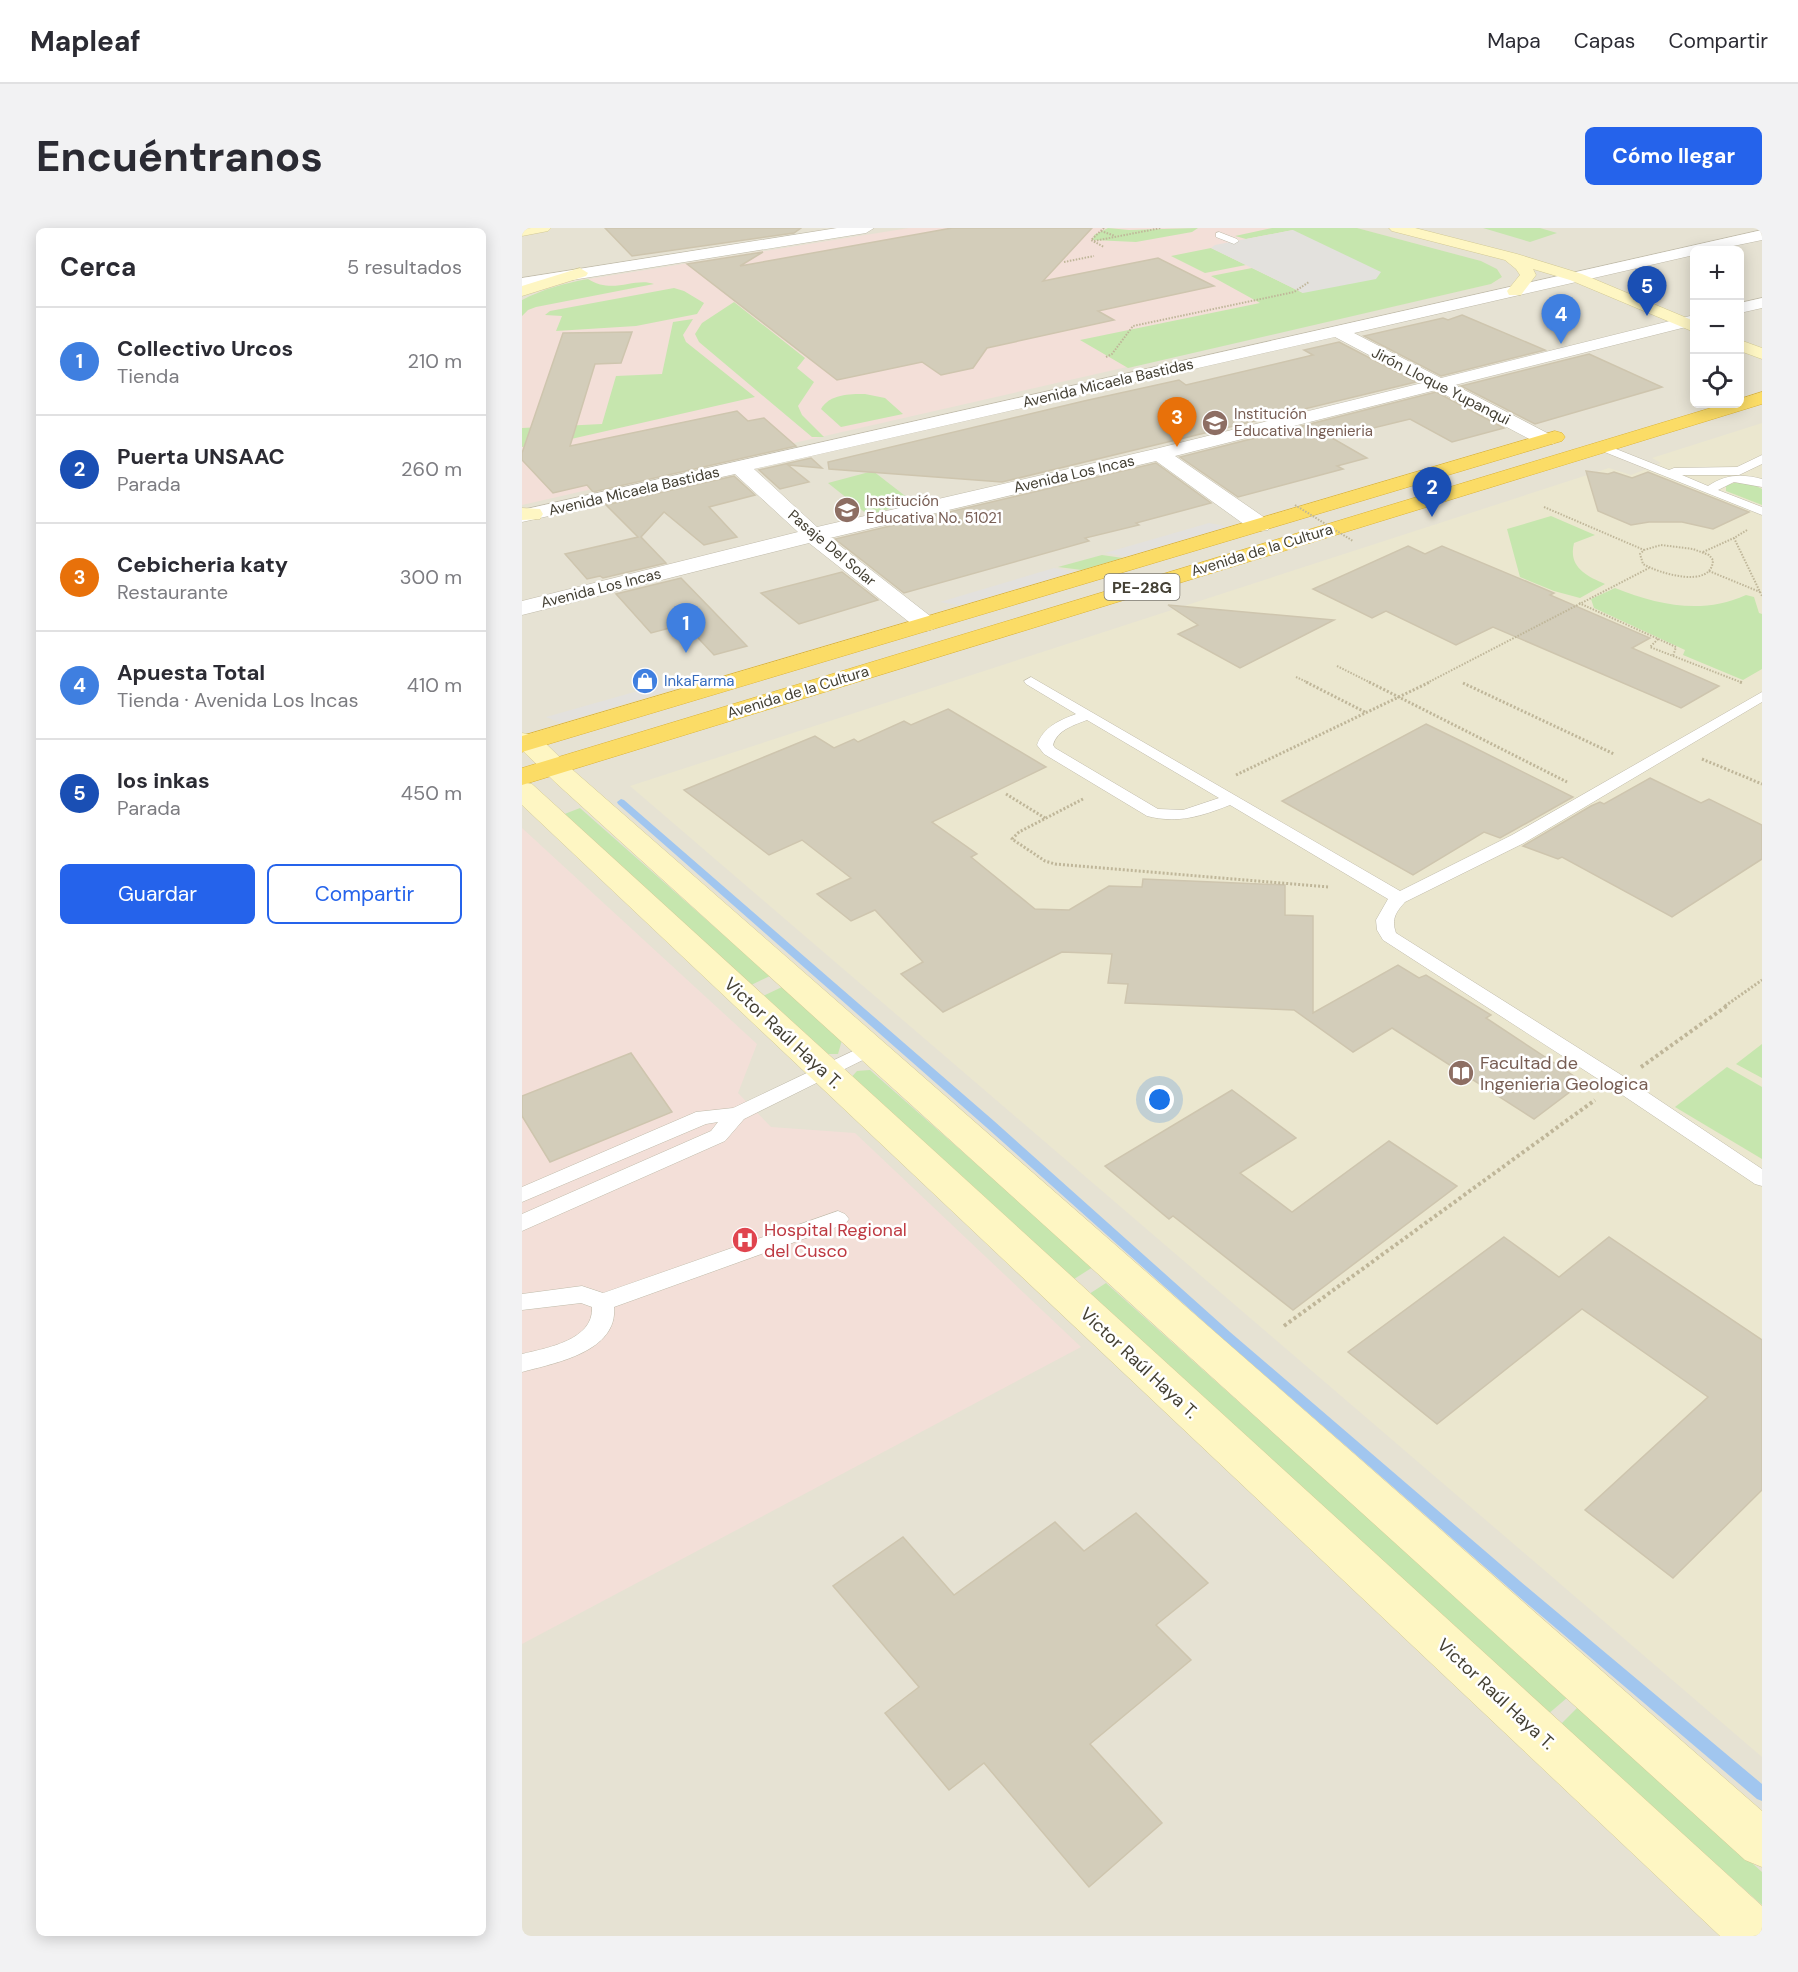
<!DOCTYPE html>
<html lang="es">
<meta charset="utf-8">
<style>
:root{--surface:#fff;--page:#f2f2f3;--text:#2b2b33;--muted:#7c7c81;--line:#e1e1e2;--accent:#2563eb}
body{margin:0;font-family:"DM Sans",sans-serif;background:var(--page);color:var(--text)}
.controls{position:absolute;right:18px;top:18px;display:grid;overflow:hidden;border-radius:9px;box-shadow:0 3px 15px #0003}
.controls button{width:54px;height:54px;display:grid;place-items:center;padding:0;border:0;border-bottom:2px solid var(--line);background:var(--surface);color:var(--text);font:30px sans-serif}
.you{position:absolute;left:638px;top:872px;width:21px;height:21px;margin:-15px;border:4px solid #fff;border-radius:50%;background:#1a73e8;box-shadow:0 0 0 9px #1a73e833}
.badge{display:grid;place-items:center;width:39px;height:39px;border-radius:50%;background:var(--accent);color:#fff;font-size:20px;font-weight:700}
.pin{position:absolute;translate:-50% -50px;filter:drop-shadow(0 2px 3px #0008)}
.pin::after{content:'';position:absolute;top:32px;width:21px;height:18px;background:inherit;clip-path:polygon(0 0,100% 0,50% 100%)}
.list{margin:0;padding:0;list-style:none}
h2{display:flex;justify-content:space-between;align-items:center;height:78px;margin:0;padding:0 24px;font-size:26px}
h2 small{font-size:20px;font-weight:400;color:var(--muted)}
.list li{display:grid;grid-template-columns:39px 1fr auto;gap:18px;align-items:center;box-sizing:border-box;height:108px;padding:0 24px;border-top:2px solid var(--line)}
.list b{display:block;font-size:22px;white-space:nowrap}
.list p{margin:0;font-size:20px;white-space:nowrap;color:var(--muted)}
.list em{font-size:20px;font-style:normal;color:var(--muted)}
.actions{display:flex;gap:12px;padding:18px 24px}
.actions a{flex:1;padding:14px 0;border:2px solid var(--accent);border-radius:9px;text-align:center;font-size:21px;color:var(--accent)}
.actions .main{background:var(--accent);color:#fff}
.icon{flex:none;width:33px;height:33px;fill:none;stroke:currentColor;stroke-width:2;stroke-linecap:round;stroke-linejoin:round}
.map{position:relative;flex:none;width:1240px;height:1708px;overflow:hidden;border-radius:9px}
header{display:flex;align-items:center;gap:36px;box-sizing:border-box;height:84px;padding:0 30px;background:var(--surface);border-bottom:2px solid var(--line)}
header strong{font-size:28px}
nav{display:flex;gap:33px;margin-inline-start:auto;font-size:21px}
.intro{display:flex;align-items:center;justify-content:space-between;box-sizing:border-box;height:144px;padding:0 36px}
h1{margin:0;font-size:42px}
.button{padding:15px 27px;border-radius:9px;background:var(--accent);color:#fff;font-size:21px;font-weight:700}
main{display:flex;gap:36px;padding:0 36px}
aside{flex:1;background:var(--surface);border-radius:9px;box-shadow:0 3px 15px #0003}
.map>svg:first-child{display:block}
.residential{fill:#e6e2d3;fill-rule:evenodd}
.education{fill:#ebe7cf}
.medical{fill:#f3dfd8}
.green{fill:#c6e6ae}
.parking{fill:#e3e1dd}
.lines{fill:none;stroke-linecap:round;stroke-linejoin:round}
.stream{fill:#a1c6ef;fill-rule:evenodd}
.building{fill:#d3cdba;stroke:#cec5ae;stroke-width:1.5}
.lane-casing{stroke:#c0bbaa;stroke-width:1}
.street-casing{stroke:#c0bbaa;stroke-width:1}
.secondary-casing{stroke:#d2c995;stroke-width:1}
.highway-casing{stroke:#dbb236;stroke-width:1}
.path-far2{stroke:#bfb699;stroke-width:2;stroke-dasharray:1.5 1.5;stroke-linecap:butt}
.path-far1{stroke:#bfb699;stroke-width:3;stroke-dasharray:2 2;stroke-linecap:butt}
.path{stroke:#bfb699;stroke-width:4;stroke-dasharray:3 3;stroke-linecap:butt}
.lane{fill:#fff;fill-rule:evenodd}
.street{fill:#fff;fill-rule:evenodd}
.secondary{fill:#fef6c3;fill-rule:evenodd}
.highway{fill:#fbdc66;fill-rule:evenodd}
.path-bridge{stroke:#bfb699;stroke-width:2;stroke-dasharray:1.5 1.5;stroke-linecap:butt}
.labels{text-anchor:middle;stroke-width:5;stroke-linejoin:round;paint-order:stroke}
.far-street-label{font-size:15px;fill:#444034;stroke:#fff}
.far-education-label{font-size:15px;fill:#785e54;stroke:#fff;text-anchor:start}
.far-shop-label{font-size:15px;fill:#366cbe;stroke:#fff;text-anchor:start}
.shield{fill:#fff;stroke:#7c7971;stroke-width:1.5}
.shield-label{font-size:16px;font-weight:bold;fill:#444034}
.street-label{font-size:18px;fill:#444034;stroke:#fff}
.education-label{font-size:18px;fill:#785e54;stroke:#fff;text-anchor:start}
.health-label{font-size:18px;fill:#be3a42;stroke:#fff;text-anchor:start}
</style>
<header>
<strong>Mapleaf</strong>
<nav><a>Mapa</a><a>Capas</a><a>Compartir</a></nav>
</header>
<div class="intro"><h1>Encuéntranos</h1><a class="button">Cómo llegar</a></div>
<main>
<aside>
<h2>Cerca<small>5 resultados</small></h2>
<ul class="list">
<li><span class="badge" style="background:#3f7fe0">1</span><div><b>Collectivo Urcos</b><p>Tienda</p></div><em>210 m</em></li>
<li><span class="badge" style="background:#1a4fb4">2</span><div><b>Puerta UNSAAC</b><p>Parada</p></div><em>260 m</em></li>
<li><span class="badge" style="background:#e8710a">3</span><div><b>Cebicheria katy</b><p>Restaurante</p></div><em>300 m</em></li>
<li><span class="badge" style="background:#3f7fe0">4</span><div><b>Apuesta Total</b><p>Tienda · Avenida Los Incas</p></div><em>410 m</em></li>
<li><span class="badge" style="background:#1a4fb4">5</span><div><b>los inkas</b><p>Parada</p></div><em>450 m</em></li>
</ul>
<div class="actions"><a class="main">Guardar</a><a>Compartir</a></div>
</aside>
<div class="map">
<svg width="1240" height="1708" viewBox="0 0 1240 1708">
<rect width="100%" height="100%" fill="#f2f0e5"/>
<!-- residential -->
<path class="residential" d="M0,0H1240V1708H0ZM1172,22H1218V176H1172Z"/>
<!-- education -->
<path class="education" d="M1240,195V1529L108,558L1087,240L1109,247L1139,235L1130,230Z"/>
<!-- medical -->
<g class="medical">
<path d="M387,0H835L959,33L975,41L980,49L969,56L0,277V72L14,65L48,54Z"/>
<path d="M0,600L235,816L216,865L249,899L333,905L559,1119L0,1416Z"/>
</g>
<!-- green -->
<g class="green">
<path d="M586,0L607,2L676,0L670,4L614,14L571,12L572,7Z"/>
<path d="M750,0H835L959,33L975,41L980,49L969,56L606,140L558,112L738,75L689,48L730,40L781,65L771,2L724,11L713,8Z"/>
<path d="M961,0H1018L1035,5L1008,14Z"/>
<path d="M689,20L724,37L683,45L649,28Z"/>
<path d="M66,51C91,67 112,49 132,56L14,79L6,82L0,88V72C21,61 43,55 66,51Z"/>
<path d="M152,60L162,63L182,75L175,86L114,98L34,103L40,88L23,87L28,83Z"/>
<path d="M212,74L283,130L275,140L292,154L276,178L280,187L302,209H290L177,114L173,106L180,95Z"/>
<path d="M171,91L161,107L164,114L233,169L36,214L0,219V200L80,196L94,148L140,146L151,94Z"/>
<path d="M343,166L363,170L381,186L319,199L299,181C308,166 327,166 343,166Z"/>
<path d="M351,243L391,274L346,287L306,255Z"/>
<path d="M1216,254L1229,255L1240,261V277L1204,263V257Z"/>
<path d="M1029,288L1073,307L1052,315C1046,339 1064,348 1083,356L1058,370L1032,363L998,349L985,301Z"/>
<path d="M580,327L601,330L560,342L536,339Z"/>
<path d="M1093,360C1136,377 1180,387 1224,367L1232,369L1237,385L1240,386V441L1221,452L1161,427L1163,422L1072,380L1069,371Z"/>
<path d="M58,580L248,748L225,759L40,587Z"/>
<path d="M260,759L320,812L316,826H295L237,770Z"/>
<path d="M1240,816V850L1214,836Z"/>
<path d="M1205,839L1240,859V931L1153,879Z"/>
<path d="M348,842L571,1039L549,1053L326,853L335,843Z"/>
<path d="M584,1055L1046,1469L1025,1487L564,1068Z"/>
<path d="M1056,1479L1240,1644V1677L1038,1497Z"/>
</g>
<!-- parking -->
<g class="parking">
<path d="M771,2L859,44L854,51L781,65L689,20L693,17Z"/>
<path d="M687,295L708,299L606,329L583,325Z"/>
<path d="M532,340L554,344L441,378L418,374Z"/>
<path d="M137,457L148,462L38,495L24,489Z"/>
</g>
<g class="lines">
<!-- stream -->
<path class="stream" d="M99,571L102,572L472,893L708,1104L1005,1359L1240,1556V1573L1235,1571L995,1367L700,1110L464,899L96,576L95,574Z"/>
</g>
<!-- building -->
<g class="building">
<path d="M83,0H279L272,5L110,28Z"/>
<path d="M430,0H570L521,53L636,30L692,58L576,83L592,92L465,120L451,140L419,147L400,134L315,152L165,36L241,24L218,38Z"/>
<path d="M940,87L1023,122L919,148L842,108L921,90L926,92Z"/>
<path d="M110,104L99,135L73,136L48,218L215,183L226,193L242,190L274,218L71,264L65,257L31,265L0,232V225L41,105Z"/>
<path d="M817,114L894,154L480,254L307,241L306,234L562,173L657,152L664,157L791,127L782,122Z"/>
<path d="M1067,126L1140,159L1013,196L939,158Z"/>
<path d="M914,164L982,200L930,214L888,191L810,210L845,230L815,238L821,241L716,269L658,229Z"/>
<path d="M289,230L300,240L266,237L287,254L258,261L237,242Z"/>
<path d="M634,235L689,275L614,295L617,297L563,310L567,313L382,365L313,311Z"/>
<path d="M1064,243L1086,246L1092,244L1110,250L1126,244L1227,284L1191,301L1160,294H1127L1109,297L1076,283Z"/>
<path d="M212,248L233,267L187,279L215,309L182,317L142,284L119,309L144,335L81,350L78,348L65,351L43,326L116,309L84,277Z"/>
<path d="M886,318L903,326L920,318L1032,365L1028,367L1128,410L1110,420L1197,458L1159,480L971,399L934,417L864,383L850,390L791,361Z"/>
<path d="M320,344L356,372L277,396L239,365Z"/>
<path d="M159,350L225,418L192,427L163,396L129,405L94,366Z"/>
<path d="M646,377L812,392L718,440L656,406L676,397Z"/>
<path d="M426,481L524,539L410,594L455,626L449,629L513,681L547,682L587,658L620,659L621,651L763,657V687L791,688V785L876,737L897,750L904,747L969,787L964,790L1061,854L1012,891L870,800L831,824L772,782L603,775L606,756L586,755L590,726L540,724L421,784L379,746L401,734L353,682L329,693L295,666L329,650L280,612L247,627L162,562L293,508L312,520L332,511L336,514L382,493L389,497Z"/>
<path d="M904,496L943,515L1051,569L978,610L962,604L891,647L760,573Z"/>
<path d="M1128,550L1179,575L1187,571L1240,597V631L1150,689L1040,629L1036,631L1001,618L1069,578L1078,574L1082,576Z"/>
<path d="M109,825L150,884L28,934L0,888V868Z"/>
<path d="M710,862L774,910L718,945L770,984L867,913L935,958L771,1082L651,988L647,991L583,938Z"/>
<path d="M982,1009L1037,1049L1087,1009L1240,1112V1262L1151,1350L1063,1282L1186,1169L1060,1081L915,1196L826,1124Z"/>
<path d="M614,1285L686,1355L634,1397L669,1432L568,1516L640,1595L567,1659L462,1535L427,1562L363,1485L397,1459L311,1358L381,1309L432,1367L533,1294L562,1323Z"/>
</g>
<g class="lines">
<!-- lane casing -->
<g class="lane-casing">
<g id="lane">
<path d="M697,4L715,11L717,13L712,16L694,9V5Z"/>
<path d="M1079,215L1147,242L1152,240L1215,239L1240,227V236L1217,247H1160L1186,258C1204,246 1220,246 1240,251V259L1212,254L1196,262L1240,279V287L1075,221L1073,219Z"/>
<path d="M509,449L878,663L990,607L1240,464V474L1002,615L883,674C874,684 869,691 874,705L1104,850L1240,941V958L1233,956L1090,860L861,712L855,702L854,692L866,671L708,577C680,588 656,596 625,588L522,526L515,517C521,499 538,492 554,486L504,456L502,453ZM565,492L697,570L661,582L636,581L533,520L531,517C535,502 552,497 565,492Z"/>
<path d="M348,815L355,817L358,821L355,825L222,891L203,913L0,1003V986L189,903L196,894L184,896L0,974V959L174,884L211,880Z"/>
<path d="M316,983L323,986L327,991L323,996L92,1079C96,1124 33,1135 0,1144V1126C25,1120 72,1112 70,1079L59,1075L0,1082V1066L60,1058L81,1065Z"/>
</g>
</g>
<!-- street casing -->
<g class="street-casing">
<g id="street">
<path d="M315,0H352L344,5L0,60V50Z"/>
<path d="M1240,2V12L1192,22H1172V27L832,105L919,150L1172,87V97L933,157L1031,208L1034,212L1031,216H1017L914,162L653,228L746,292L749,297L746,302L738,303L730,302L634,233L308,310L412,391L416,396L412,401L404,403L396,401L287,315L0,387V373L276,304L213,246L0,294V282ZM813,109L900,155L637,220L295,299L232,241Z"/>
<path d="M1240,70V80L1218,85V75Z"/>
</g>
</g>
<!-- secondary casing -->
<g class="secondary-casing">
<g id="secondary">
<path d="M0,0H29L26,3L0,8Z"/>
<path d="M867,0H893L995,26L1060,46L1172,93V104L1048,52L1011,41L1014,47L999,67H987L985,63L998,47L994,41L983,32L870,3Z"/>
<path d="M58,40L66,45L64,48L0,68V58Z"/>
<path d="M1218,112L1240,120V131L1218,123Z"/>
<path d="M0,280L18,281L21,286L18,291L0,292Z"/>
<path d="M0,505L16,508L52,543L1240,1583V1639L1223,1632L34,555L0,522Z"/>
<path d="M0,554L10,556L1240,1678V1708H1198L0,577Z"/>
</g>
</g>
<!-- highway casing -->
<g class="highway-casing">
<g id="highway">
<path d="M1240,164V176L0,557V540L1202,176H1218V171Z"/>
<path d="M1033,203L1040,205L1043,209L1040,213L0,524V508Z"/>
</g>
</g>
<!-- path-far2 -->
<g class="path-far2">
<path d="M582,0L569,12L582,19"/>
<path d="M579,3L593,8"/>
<path d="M572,13L639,0"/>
<path d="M542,34L572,28"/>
<path d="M584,129L590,126L611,98L772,64L787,54"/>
<path d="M1022,279L1122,322"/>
<path d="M1225,302L1212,310L1240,368"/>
<path d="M1139,317L1171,321L1187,327L1191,332C1190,362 1136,345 1121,336L1118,326L1122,322Z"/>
<path d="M1181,324L1212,310"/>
<path d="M1187,343L1238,364"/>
<path d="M1057,375L1154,419L1151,428"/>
<path d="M1136,411L1128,419L1221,455"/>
<path d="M815,438L849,455"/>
<path d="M774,449L787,455"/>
<path d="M905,455L1127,340"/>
</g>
<!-- path-far1 -->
<g class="path-far1">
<path d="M784,454L843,484"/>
<path d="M847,454L1045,554"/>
<path d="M1218,454L1221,455"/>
<path d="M941,455L1092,526"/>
<path d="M1180,531L1240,556"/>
<path d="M714,547L908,454"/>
<path d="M484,566L523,590"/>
<path d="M561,571L497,604L490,611L523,633L533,636L807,659"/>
<path d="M1203,778L1240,752"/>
</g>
<!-- path -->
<g class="path">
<path d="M1119,839L1206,777"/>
<path d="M762,1098L1073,872"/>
</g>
<!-- lane -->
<use href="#lane" class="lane"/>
<!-- street -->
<use href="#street" class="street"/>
<!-- secondary -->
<use href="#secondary" class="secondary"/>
<!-- highway -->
<use href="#highway" class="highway"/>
<!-- path-bridge -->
<path class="path-bridge" d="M773,277L831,313"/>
</g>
<!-- icons -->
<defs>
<g id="school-disc" transform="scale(1.35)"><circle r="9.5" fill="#8d6e63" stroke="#fff"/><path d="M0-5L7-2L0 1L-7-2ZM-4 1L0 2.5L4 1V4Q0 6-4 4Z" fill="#fff"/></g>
<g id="shop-disc" transform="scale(1.35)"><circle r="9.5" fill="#3f7fe0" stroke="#fff"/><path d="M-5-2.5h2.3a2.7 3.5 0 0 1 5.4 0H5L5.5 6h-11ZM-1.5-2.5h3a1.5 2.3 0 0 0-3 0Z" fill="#fff"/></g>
<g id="library-disc" transform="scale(1.35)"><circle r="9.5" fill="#8d6e63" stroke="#fff"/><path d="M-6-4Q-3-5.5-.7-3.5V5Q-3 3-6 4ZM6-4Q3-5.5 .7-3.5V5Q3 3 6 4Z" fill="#fff"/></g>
<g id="hospital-disc" transform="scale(1.35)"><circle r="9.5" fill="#e0444e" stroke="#fff"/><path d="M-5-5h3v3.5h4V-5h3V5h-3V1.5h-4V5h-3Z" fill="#fff"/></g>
</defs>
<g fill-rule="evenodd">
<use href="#school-disc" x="693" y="195"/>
<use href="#school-disc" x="325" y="282"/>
<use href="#shop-disc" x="123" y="453"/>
<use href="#library-disc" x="939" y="845"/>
<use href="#hospital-disc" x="223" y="1012"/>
</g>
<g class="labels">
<!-- far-street labels -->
<g class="far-street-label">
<text transform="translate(586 155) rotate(-13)" y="5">Avenida Micaela Bastidas</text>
<text transform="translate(919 158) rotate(27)" y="5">Jirón Lloque Yupanqui</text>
<text transform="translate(552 246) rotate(-13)" y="5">Avenida Los Incas</text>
<text transform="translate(112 263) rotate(-13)" y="5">Avenida Micaela Bastidas</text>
<text transform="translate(310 320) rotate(40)" y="5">Pasaje Del Solar</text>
<text transform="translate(740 322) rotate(-17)" y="5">Avenida de la Cultura</text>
<text transform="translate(79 360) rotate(-14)" y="5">Avenida Los Incas</text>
<text transform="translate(276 464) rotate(-17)" y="5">Avenida de la Cultura</text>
</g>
<!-- far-education labels -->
<g class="far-education-label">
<text x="712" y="191">Institución<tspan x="712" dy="17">Educativa Ingenieria</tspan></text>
<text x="344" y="278">Institución<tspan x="344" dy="17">Educativa No. 51021</tspan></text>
</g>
<!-- far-shop labels -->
<g class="far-shop-label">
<text x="142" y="458">InkaFarma</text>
</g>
<!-- shield labels -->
<rect class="shield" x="582.5" y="346" width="75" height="26" rx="4.5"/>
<g class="shield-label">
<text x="620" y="365">PE-28G</text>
</g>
<!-- street labels -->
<g class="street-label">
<text transform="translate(261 805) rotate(43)" y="6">Victor Raúl Haya T.</text>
<text transform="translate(617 1135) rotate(43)" y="6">Victor Raúl Haya T.</text>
<text transform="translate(974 1466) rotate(43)" y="6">Victor Raúl Haya T.</text>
</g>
<!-- education labels -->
<g class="education-label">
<text x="958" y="841">Facultad de<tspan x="958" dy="21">Ingenieria Geologica</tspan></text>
</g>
<!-- health labels -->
<g class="health-label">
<text x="242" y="1008">Hospital Regional<tspan x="242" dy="21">del Cusco</tspan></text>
</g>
</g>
</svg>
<div class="controls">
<button>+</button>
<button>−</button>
<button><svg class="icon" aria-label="locate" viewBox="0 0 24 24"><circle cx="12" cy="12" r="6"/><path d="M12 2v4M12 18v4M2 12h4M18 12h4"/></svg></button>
</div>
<div class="you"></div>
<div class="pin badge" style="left:164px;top:425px;background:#3f7fe0">1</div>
<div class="pin badge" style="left:910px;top:289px;background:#1a4fb4">2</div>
<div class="pin badge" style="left:655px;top:219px;background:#e8710a">3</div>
<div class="pin badge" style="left:1039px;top:116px;background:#3f7fe0">4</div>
<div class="pin badge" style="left:1125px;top:88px;background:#1a4fb4">5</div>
</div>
</main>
